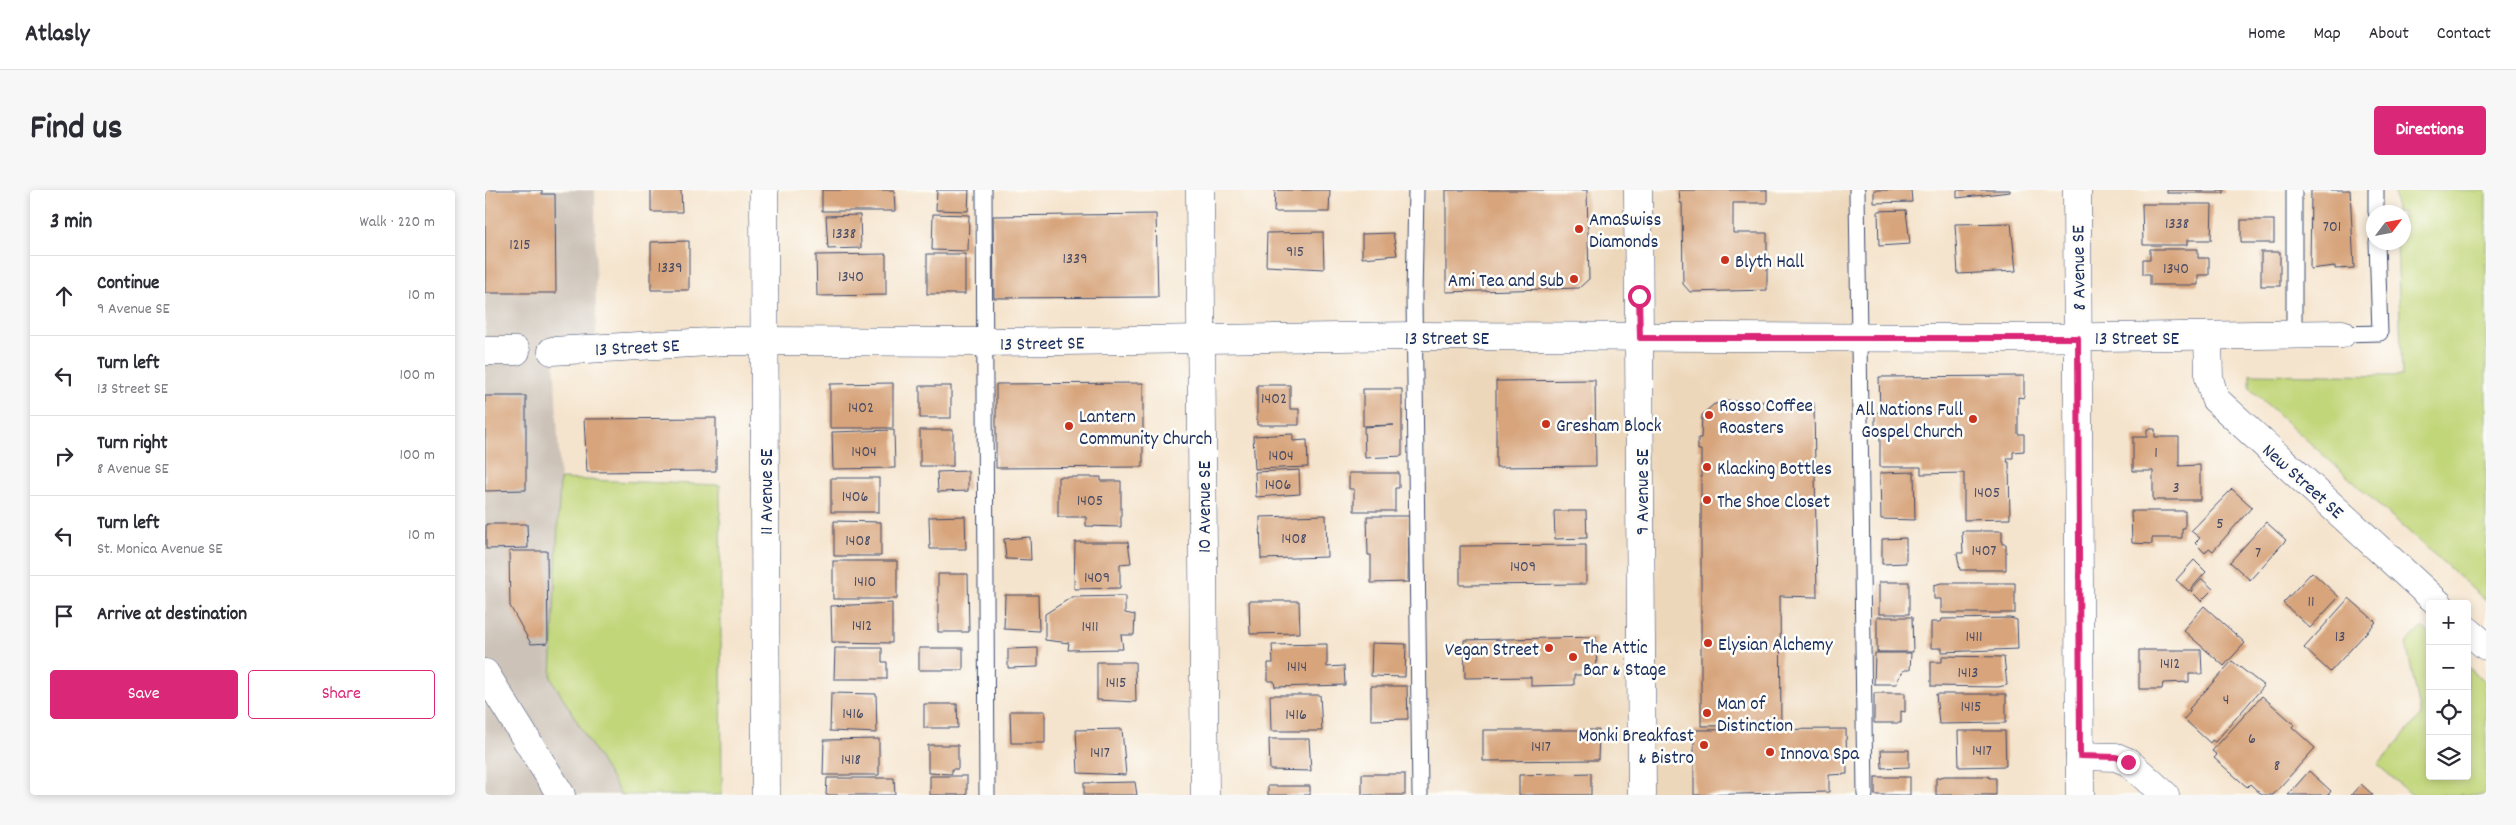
<!DOCTYPE html>
<meta charset="utf-8">
<style>
:root{--surface:#fff;--page:#f7f7f7;--text:#2b2b33;--muted:#7c7c81;--line:#e1e1e2;--accent:#db2777}
body{margin:0;font-family:Dekko,sans-serif;background:var(--page);color:var(--text)}
.controls{position:absolute;right:15px;bottom:15px;display:grid;overflow:hidden;border-radius:5px;box-shadow:0 2px 8px #0003}
.controls button{width:45px;height:45px;display:grid;place-items:center;padding:0;border:0;border-bottom:1px solid var(--line);background:var(--surface);color:var(--text);font:25px sans-serif}
.compass{position:absolute;left:1881px;top:15px;width:45px;height:45px;border-radius:50%;background:var(--surface);box-shadow:0 2px 8px #0003;rotate:58deg}
.stop{position:absolute;width:15px;height:15px;margin:-11px;border:4px solid #db2777;border-radius:50%;background:#fff}
.stop.end{background:#db2777;border-color:#fff;box-shadow:0 1px 5px #0008}
.list{margin:0;padding:0;list-style:none}
h2{display:flex;justify-content:space-between;align-items:center;height:65px;margin:0;padding:0 20px;font-size:21px}
h2 small{font-size:16px;font-weight:400;color:var(--muted)}
.list li{display:grid;grid-template-columns:32px 1fr auto;gap:15px;align-items:center;box-sizing:border-box;height:80px;padding:0 20px;border-top:1px solid var(--line)}
.list b{display:block;font-size:19px;white-space:nowrap}
.list p{margin:0;font-size:16px;white-space:nowrap;color:var(--muted)}
.list em{font-size:16px;font-style:normal;color:var(--muted)}
.actions{display:flex;gap:10px;padding:15px 20px}
.actions a{flex:1;padding:11px 0;border:1px solid var(--accent);border-radius:5px;text-align:center;font-size:18px;color:var(--accent)}
.actions .main{background:var(--accent);color:#fff}
.icon{flex:none;width:28px;height:28px;fill:none;stroke:currentColor;stroke-width:2;stroke-linecap:round;stroke-linejoin:round}
.map{position:relative;flex:none;width:2001px;height:605px;overflow:hidden;border-radius:5px}
header{display:flex;align-items:center;gap:30px;box-sizing:border-box;height:70px;padding:0 25px;background:var(--surface);border-bottom:1px solid var(--line)}
header strong{font-size:24px}
nav{display:flex;gap:28px;margin-inline-start:auto;font-size:18px}
.intro{display:flex;align-items:center;justify-content:space-between;box-sizing:border-box;height:120px;padding:0 30px}
h1{margin:0;font-size:35px}
.button{padding:12px 22px;border-radius:5px;background:var(--accent);color:#fff;font-size:18px;font-weight:700}
main{display:flex;gap:30px;padding:0 30px}
aside{flex:1;background:var(--surface);border-radius:5px;box-shadow:0 2px 8px #0003}
.map>svg:first-child{display:block}
.built{fill:#edd7ba}
.industrial{fill:#ccc2b8}
.green{fill:#c1d679;stroke:#6e826c}
.building{fill:#d7a47c}
.lines{fill:none;stroke-linecap:round;stroke-linejoin:round}
.lane-casing{stroke:#3c4a6f;stroke-width:17}
.street-casing{stroke:#3c4a6f;stroke-width:29}
.secondary-casing{stroke:#3c4a6f;stroke-width:29}
.lane{stroke:#fff;stroke-width:15}
.street{stroke:#fff;stroke-width:28}
.secondary{stroke:#fff;stroke-width:28}
.route{stroke:#db2777;stroke-width:6}
.poi-dot{fill:#c8321e;stroke:#fdfcf7;stroke-width:2}
.labels{text-anchor:middle;stroke-width:5;stroke-linejoin:round;paint-order:stroke}
.number-label{font-size:16px;fill:#4a4c66}
.poi-label{font-size:19px;fill:#1b2f5e;stroke:#fdfcf7;text-anchor:start}
.street-label{font-size:19px;fill:#1b2f5e;stroke:#fdfcf7}
</style>
<header>
<strong>Atlasly</strong>
<nav><a>Home</a><a>Map</a><a>About</a><a>Contact</a></nav>
</header>
<div class="intro"><h1>Find us</h1><a class="button">Directions</a></div>
<main>
<aside>
<h2>3 min<small>Walk · 220 m</small></h2>
<ul class="list">
<li><svg class="icon" aria-label="ahead" viewBox="0 0 24 24"><path d="M12 20V5M6 11l6-6 6 6"/></svg><div><b>Continue</b><p>9 Avenue SE</p></div><em>10 m</em></li>
<li><svg class="icon" aria-label="left" viewBox="0 0 24 24"><path d="M17 20v-9H6M10 6l-5 5 5 5"/></svg><div><b>Turn left</b><p>13 Street SE</p></div><em>100 m</em></li>
<li><svg class="icon" aria-label="right" viewBox="0 0 24 24"><path d="M7 20v-9h11M14 6l5 5-5 5"/></svg><div><b>Turn right</b><p>8 Avenue SE</p></div><em>100 m</em></li>
<li><svg class="icon" aria-label="left" viewBox="0 0 24 24"><path d="M17 20v-9H6M10 6l-5 5 5 5"/></svg><div><b>Turn left</b><p>St. Monica Avenue SE</p></div><em>10 m</em></li>
<li><svg class="icon" aria-label="arrive" viewBox="0 0 24 24"><path d="M6 21V4h12l-3 4 3 4H6"/></svg><div><b>Arrive at destination</b></div></li>
</ul>
<div class="actions"><a class="main">Save</a><a>Share</a></div>
</aside>
<div class="map">
<svg width="2001" height="605" viewBox="0 0 2001 605">
<rect width="100%" height="100%" fill="#fdfcf7"/>
<filter id="ink" filterUnits="userSpaceOnUse"><feTurbulence type="fractalNoise" baseFrequency=".02" numOctaves="2"/><feDisplacementMap in="SourceGraphic" scale="10" xChannelSelector="R" yChannelSelector="G"/><feConvolveMatrix kernelMatrix="1 2 1 2 8 2 1 2 1" color-interpolation-filters="sRGB"/></filter>
<filter id="wash" filterUnits="userSpaceOnUse"><feTurbulence type="fractalNoise" baseFrequency=".0096" numOctaves="4" result="noise"/><feDisplacementMap in="SourceGraphic" scale="20" xChannelSelector="R" yChannelSelector="G"/><feGaussianBlur stdDeviation="1.12" result="paint"/><feColorMatrix in="noise" values="0 0 0 0 0 0 0 0 0 0 0 0 0 0 0 0 0 1.4 0 .05"/><feComposite in="paint" operator="in"/></filter>
<g filter="url(#wash)">
<rect width="100%" height="100%" fill="#f5e4cd"/>
<!-- built -->
<path class="built" d="M930,0H1375L1380,605H931Z"/>
<!-- industrial -->
<path class="industrial" d="M0,0H110L111,148L68,147L75,289L66,488L136,605H0Z"/>
<!-- green -->
<g class="green">
<path d="M1910,0H2001V411L1765,199V184L1917,186L1912,53L1918,52V22H1911Z"/>
<path d="M75,289L235,295L237,605H136L66,488Z"/>
<path d="M1937,437L1945,444V586H1982V476L2001,493V605H1927L1893,575L1936,525L1921,453Z"/>
</g>
<g id="blocks">
<!-- building -->
<g class="building">
<path d="M0,0H57V4H70L71,103H0Z"/>
<path d="M166,0H196L197,22H166Z"/>
<path d="M337,0H409L410,21H337Z"/>
<path d="M452,0H484L483,21L451,20Z"/>
<path d="M790,0H845L844,22H789Z"/>
<path d="M961,0H1102L1104,89L1094,98L961,102Z"/>
<path d="M1194,0H1282V13H1248V43H1282V100L1205,102L1198,94L1197,13H1195Z"/>
<path d="M1389,0H1426L1427,12L1389,13Z"/>
<path d="M1472,0H1525V2L1472,8Z"/>
<rect x="1682" y="0" width="57" height="3"/>
<path d="M1826,0H1865L1869,78L1850,79V76L1825,79Z"/>
<path d="M1657,14H1727L1726,50H1702V55H1658Z"/>
<path d="M1421,20L1425,54L1394,56L1393,21Z"/>
<path d="M448,24L484,25L483,61L447,60Z"/>
<path d="M671,24L673,107L509,108L508,26Z"/>
<path d="M375,25L376,58L343,59L341,26Z"/>
<rect x="1756" y="30" width="33" height="23"/>
<path d="M1526,33L1531,81L1473,84L1470,34Z"/>
<path d="M838,42L839,79L781,76L782,43Z"/>
<path d="M908,43L912,65L877,68V44Z"/>
<path d="M204,51V100H166V52Z"/>
<path d="M1665,59H1713V68H1724V85H1713V95H1665V84H1658V69H1665Z"/>
<rect x="1776" y="62" width="19" height="34"/>
<path d="M401,64V105L332,106L331,65Z"/>
<rect x="442" y="64" width="38" height="40"/>
<path d="M1539,186V208L1533,207V244H1539V261L1528,262V268H1523L1522,272H1524L1525,329L1479,330V283L1436,284V277H1395V238H1390V223L1395,222L1394,187Z"/>
<path d="M1110,190L1111,276L1011,277V191Z"/>
<path d="M408,193V238H345V194Z"/>
<path d="M658,193V277L511,278V194Z"/>
<path d="M772,195H805V219H814V235H772Z"/>
<rect x="435" y="196" width="31" height="32"/>
<path d="M878,199H917V266L880,268L879,237L909,235L878,236Z"/>
<path d="M0,206H41V300L0,301Z"/>
<path d="M1238,211L1329,213L1332,407L1295,406L1296,535L1216,536V260H1213V248H1216L1217,225L1228,215Z"/>
<path d="M231,228V281L102,282L99,229Z"/>
<path d="M1662,239H1670V247H1694V276L1715,275V310H1668V281H1648V247H1662Z"/>
<path d="M409,240L410,278L348,279L347,242Z"/>
<rect x="435" y="240" width="33" height="36"/>
<path d="M808,244V251L822,250L823,277L770,279L768,246Z"/>
<path d="M814,280L815,304L771,307L770,282Z"/>
<path d="M483,281V301L453,302L452,282Z"/>
<path d="M1429,282L1430,330L1396,329L1395,283Z"/>
<path d="M864,283H914V298H910V321H869V299H864Z"/>
<path d="M573,287H616V291H636V337L601,336V327H573Z"/>
<rect x="346" y="288" width="48" height="34"/>
<path d="M1747,299L1767,317L1728,361L1724,358L1720,363L1710,353L1715,348L1706,341Z"/>
<path d="M1069,321H1101L1102,348L1070,349Z"/>
<path d="M1646,321H1700V338H1697V348H1667V354L1647,353Z"/>
<path d="M841,325L842,367L776,369L775,327Z"/>
<path d="M480,326L481,359H445L444,327Z"/>
<path d="M882,326H924L923,392L886,393V365H883Z"/>
<path d="M349,331L396,332V366H349Z"/>
<path d="M1781,332L1801,350L1765,390L1745,372Z"/>
<path d="M1,334H42L43,358L1,359Z"/>
<path d="M1477,341H1517V354H1521V380H1475L1472,363H1478Z"/>
<path d="M545,347L546,370L521,369L519,349Z"/>
<path d="M1421,348V373L1397,374V349Z"/>
<path d="M590,352H643L646,373L635,374V398L589,399Z"/>
<path d="M1101,355V394L975,395V356Z"/>
<path d="M24,361H62L63,453L46,454L25,416Z"/>
<path d="M1709,370L1721,382L1704,401L1691,390Z"/>
<rect x="348" y="371" width="64" height="38"/>
<path d="M1827,382L1854,407L1825,438L1798,413Z"/>
<path d="M453,384H483L484,442H453Z"/>
<path d="M1717,389L1728,399L1716,411L1706,401Z"/>
<rect x="1394" y="392" width="30" height="32"/>
<path d="M1456,393H1530V423H1456V409H1449V395Z"/>
<path d="M520,405H553L554,441L519,439Z"/>
<path d="M640,406V423L650,425L649,445H636L638,459L583,460L584,453L560,450V424L587,407Z"/>
<path d="M1864,408L1891,432L1845,482L1819,458Z"/>
<path d="M764,411H814L815,443L765,444Z"/>
<path d="M407,413V453L347,452L346,416Z"/>
<path d="M1719,416L1760,453L1739,476L1698,440Z"/>
<path d="M1392,427H1427L1428,462H1392Z"/>
<path d="M1525,428L1532,430L1533,459L1457,462V458H1446V432H1456L1457,429Z"/>
<path d="M1111,447L1112,485H1089V495L1046,496V487L980,488L979,450Z"/>
<path d="M887,453L921,454L920,487L886,486Z"/>
<path d="M842,454V477L859,476L860,495L790,497L789,491H783V473H788L787,455Z"/>
<path d="M350,458H397V472H402V489H349Z"/>
<rect x="434" y="458" width="44" height="22"/>
<path d="M553,458V477L523,478V459Z"/>
<path d="M1654,460H1716L1717,484H1704V492L1678,493L1677,499H1654Z"/>
<path d="M1390,463H1426L1425,480H1419L1413,488L1412,494H1389Z"/>
<path d="M1457,466L1519,467L1522,495L1513,497L1446,496V472H1457Z"/>
<path d="M1747,471L1779,496L1730,552L1727,550L1725,553L1699,529L1706,521L1704,519Z"/>
<path d="M612,472H650L651,512L612,510Z"/>
<path d="M886,496H922L923,529L886,530Z"/>
<path d="M346,503L391,504L392,543L345,541Z"/>
<path d="M1389,503H1420V522L1416,521V533H1389Z"/>
<path d="M1451,504H1521V533L1454,534Z"/>
<path d="M785,505H835L837,541H786Z"/>
<path d="M1777,506L1809,534L1807,537L1830,558L1788,605H1777L1765,594L1762,597L1729,568L1732,565L1727,561Z"/>
<path d="M439,514H472L473,538H439Z"/>
<path d="M525,521H560V553H526Z"/>
<path d="M637,539L641,585L593,583L591,540Z"/>
<path d="M1361,539L1362,584L1344,585V602L1209,605V540Z"/>
<path d="M998,540H1114L1113,570L998,571Z"/>
<path d="M1473,541H1520L1521,576L1474,577Z"/>
<path d="M394,549V585H338L339,550Z"/>
<path d="M784,549H824L826,581L785,580Z"/>
<path d="M443,555H473V579H467V584L443,583Z"/>
<path d="M1396,560H1424V577L1397,578Z"/>
<path d="M1824,581L1846,601L1843,605H1803Z"/>
<path d="M1106,583V605H1034V585Z"/>
<rect x="877" y="584" width="43" height="21"/>
<rect x="445" y="586" width="37" height="19"/>
<path d="M1460,586H1504V588H1511V605H1451V588Z"/>
<rect x="1390" y="587" width="35" height="18"/>
<path d="M342,588H409L410,605H341Z"/>
<path d="M650,592L652,605H599V593Z"/>
<path d="M1876,594L1888,605H1866Z"/>
<rect x="783" y="596" width="42" height="9"/>
</g>
</g>
</g>
<g filter="url(#ink)">
<use href="#blocks" fill-opacity="0" stroke="#3c4a6f" stroke-width="1"/>
<g class="lines">
<!-- lane casing -->
<g class="lane-casing">
<g id="lane">
<path d="M499,0L502,605"/>
<path d="M931,0L929,107L935,605"/>
<path d="M1372,0L1380,605"/>
<path d="M1891,0V22"/>
<path d="M1857,144L1895,143L1892,52"/>
<path d="M1809,145V0"/>
</g>
</g>
<!-- street casing -->
<g class="street-casing">
<g id="street">
<path d="M279,0L281,605"/>
<path d="M715,0L720,605"/>
<path d="M1592,0L1595,605"/>
<path d="M1723,147L1724,188L1730,209L1954,414"/>
<path d="M0,161H31"/>
<path d="M67,161L242,151L499,152L930,146L1535,148L1857,144"/>
<path d="M1982,440L2001,456"/>
<path d="M0,483L76,605"/>
<path d="M1595,566L1631,567L1643,572L1680,605"/>
</g>
</g>
<!-- secondary casing -->
<g class="secondary-casing">
<path id="secondary" d="M1153,0L1157,605"/>
</g>
<!-- lane -->
<use href="#lane" class="lane"/>
<!-- street -->
<use href="#street" class="street"/>
<!-- secondary -->
<use href="#secondary" class="secondary"/>
</g>
</g>
<g class="lines" filter="url(#ink)">
<!-- route -->
<path class="route" d="M1154,106L1155,148H1593L1595,566L1631,567L1643,572"/>
</g>
<!-- markers -->
<g class="poi-dot">
<circle cx="1094" cy="39" r="5"/>
<circle cx="1240" cy="70" r="5"/>
<circle cx="1089" cy="89" r="5"/>
<circle cx="1224" cy="225" r="5"/>
<circle cx="1488" cy="229" r="5"/>
<circle cx="1061" cy="234" r="5"/>
<circle cx="584" cy="236" r="5"/>
<circle cx="1222" cy="277" r="5"/>
<circle cx="1222" cy="310" r="5"/>
<circle cx="1223" cy="453" r="5"/>
<circle cx="1064" cy="458" r="5"/>
<circle cx="1088" cy="467" r="5"/>
<circle cx="1222" cy="523" r="5"/>
<circle cx="1219" cy="555" r="5"/>
<circle cx="1285" cy="562" r="5"/>
</g>
<g class="labels">
<!-- number labels -->
<g class="number-label">
<text x="1692" y="38">1338</text>
<text x="1847" y="41">701</text>
<text x="359" y="48">1338</text>
<text x="35" y="59">1215</text>
<text x="810" y="66">915</text>
<text x="590" y="73">1339</text>
<text x="185" y="82">1339</text>
<text x="1691" y="83">1340</text>
<text x="366" y="91">1340</text>
<text x="789" y="213">1402</text>
<text x="376" y="222">1402</text>
<text x="379" y="266">1404</text>
<text x="1671" y="267">1</text>
<text x="796" y="270">1404</text>
<text x="793" y="299">1406</text>
<text x="1691" y="302">3</text>
<text x="1502" y="307">1405</text>
<text x="370" y="311">1406</text>
<text x="605" y="315">1405</text>
<text x="1735" y="338">5</text>
<text x="809" y="353">1408</text>
<text x="373" y="355">1408</text>
<text x="1499" y="365">1407</text>
<text x="1773" y="367">7</text>
<text x="1038" y="381">1409</text>
<text x="612" y="392">1409</text>
<text x="380" y="396">1410</text>
<text x="1826" y="416">11</text>
<text x="377" y="440">1412</text>
<text x="605" y="441">1411</text>
<text x="1489" y="451">1411</text>
<text x="1855" y="451">13</text>
<text x="1685" y="478">1412</text>
<text x="812" y="481">1414</text>
<text x="1483" y="487">1413</text>
<text x="631" y="497">1415</text>
<text x="1741" y="514">4</text>
<text x="1486" y="521">1415</text>
<text x="368" y="528">1416</text>
<text x="811" y="529">1416</text>
<text x="1767" y="553">6</text>
<text x="1056" y="561">1417</text>
<text x="1497" y="565">1417</text>
<text x="615" y="567">1417</text>
<text x="366" y="574">1418</text>
<text x="1792" y="580">8</text>
</g>
<!-- poi labels -->
<g class="poi-label">
<text x="1104" y="35">AmaSwiss<tspan x="1104" dy="22">Diamonds</tspan></text>
<text x="1250" y="77">Blyth Hall</text>
<text x="1079" y="96" text-anchor="end">Ami Tea and Sub</text>
<text x="1234" y="221">Rosso Coffee<tspan x="1234" dy="22">Roasters</tspan></text>
<text x="1478" y="225" text-anchor="end">All Nations Full<tspan x="1478" dy="22">Gospel Church</tspan></text>
<text x="594" y="232">Lantern<tspan x="594" dy="22">Community Church</tspan></text>
<text x="1071" y="241">Gresham Block</text>
<text x="1232" y="284">Klacking Bottles</text>
<text x="1232" y="317">The Shoe Closet</text>
<text x="1233" y="460">Elysian Alchemy</text>
<text x="1098" y="463">The Attic<tspan x="1098" dy="22">Bar &amp; Stage</tspan></text>
<text x="1054" y="465" text-anchor="end">Vegan Street</text>
<text x="1232" y="519">Man of<tspan x="1232" dy="22">Distinction</tspan></text>
<text x="1209" y="551" text-anchor="end">Monki Breakfast<tspan x="1209" dy="22">&amp; Bistro</tspan></text>
<text x="1295" y="569">Innova Spa</text>
</g>
<!-- street labels -->
<g class="street-label">
<text transform="translate(1592 78) rotate(-91)" y="7">8 Avenue SE</text>
<text x="962" y="154">13 Street SE</text>
<text x="1652" y="154">13 Street SE</text>
<text transform="translate(557 152) rotate(-1)" y="7">13 Street SE</text>
<text transform="translate(152 156) rotate(-3)" y="7">13 Street SE</text>
<text transform="translate(1819 290) rotate(42)" y="7">New Street SE</text>
<text transform="translate(280 302) rotate(-90)" y="7">11 Avenue SE</text>
<text transform="translate(1156 302) rotate(-90)" y="7">9 Avenue SE</text>
<text transform="translate(718 317) rotate(-90)" y="7">10 Avenue SE</text>
</g>
</g>
</svg>
<div class="controls">
<button>+</button>
<button>−</button>
<button><svg class="icon" aria-label="locate" viewBox="0 0 24 24"><circle cx="12" cy="12" r="6"/><path d="M12 2v4M12 18v4M2 12h4M18 12h4"/></svg></button>
<button><svg class="icon" aria-label="layers" viewBox="0 0 24 24"><path d="M12 4l9 5-9 5-9-5zM3 14l9 5 9-5"/></svg></button>
</div>
<svg class="compass" viewBox="-18 -18 36 36"><path d="M0-13l5 13h-10z" fill="#e53935"/><path d="M0 13l5-13h-10z" fill="#7c7c81"/></svg>
<div class="stop" style="left:1154px;top:106px"></div>
<div class="stop end" style="left:1643px;top:572px"></div>
</div>
</main>
